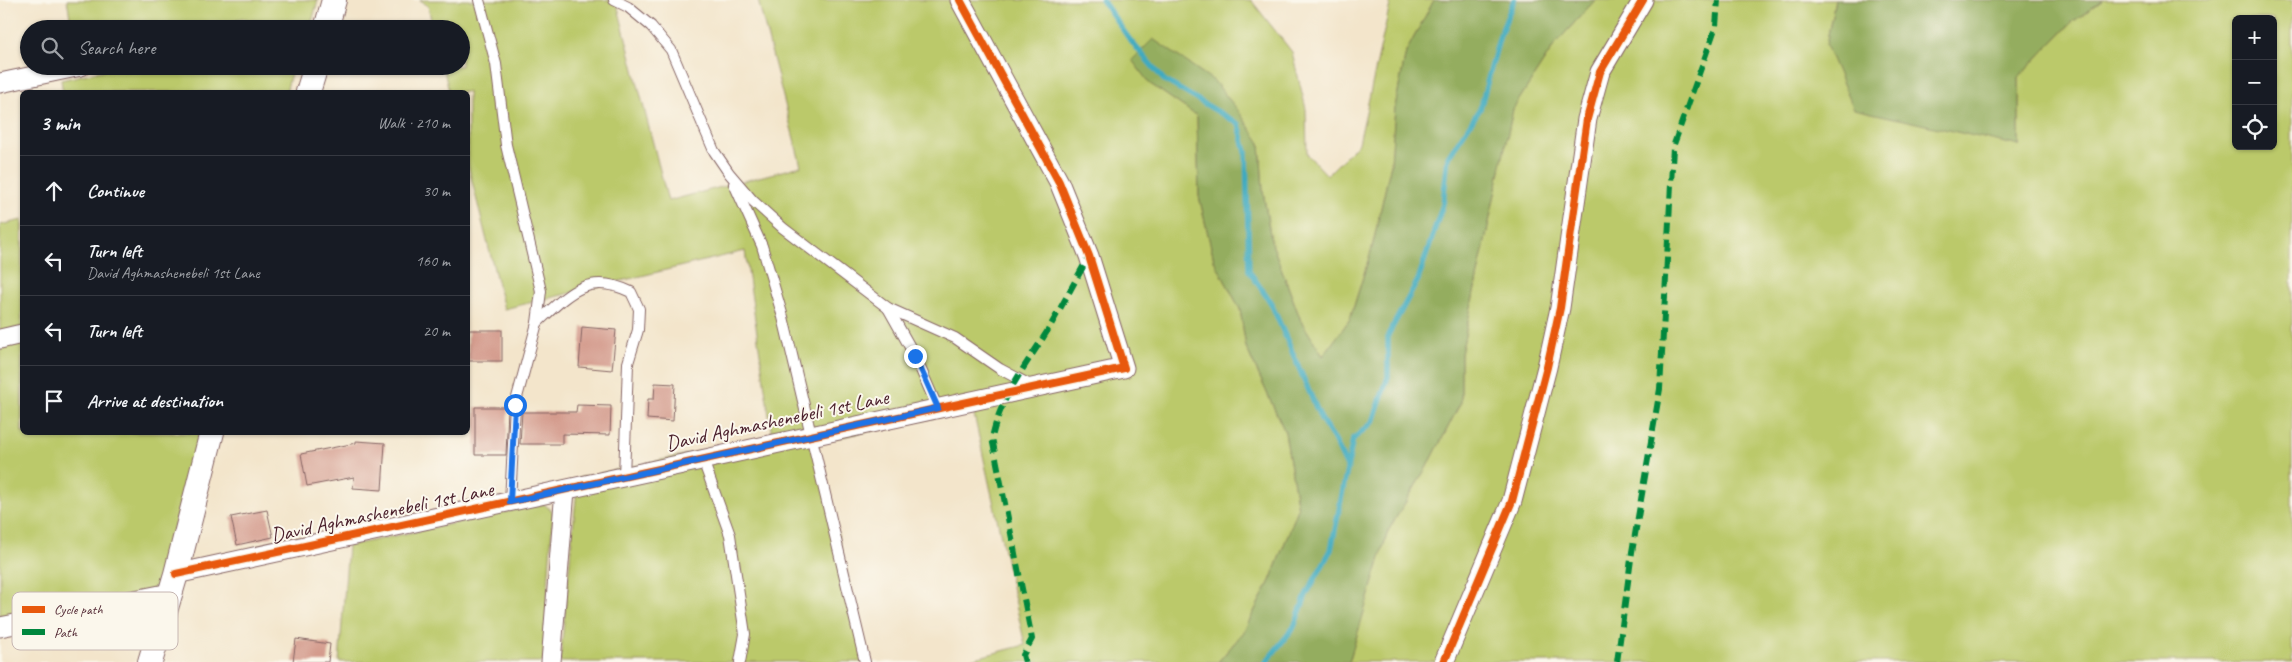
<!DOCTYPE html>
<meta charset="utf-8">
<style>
:root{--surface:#171b24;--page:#20242c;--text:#f1f3f6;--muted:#9ea1a6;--line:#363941}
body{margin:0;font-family:Caveat,sans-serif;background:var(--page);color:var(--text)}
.controls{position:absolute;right:15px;top:15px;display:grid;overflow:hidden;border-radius:8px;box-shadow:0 1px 4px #0004}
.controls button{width:45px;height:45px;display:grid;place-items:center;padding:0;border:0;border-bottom:1px solid var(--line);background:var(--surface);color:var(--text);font:25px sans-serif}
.stop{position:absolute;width:15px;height:15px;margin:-11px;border:4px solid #1a73e8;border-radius:50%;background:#fff}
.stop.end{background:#1a73e8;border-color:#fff;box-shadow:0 1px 5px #0008}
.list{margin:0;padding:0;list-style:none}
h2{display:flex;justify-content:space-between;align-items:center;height:65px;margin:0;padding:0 20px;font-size:21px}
h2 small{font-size:16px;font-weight:400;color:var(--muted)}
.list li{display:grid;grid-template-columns:32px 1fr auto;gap:15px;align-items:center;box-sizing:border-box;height:70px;padding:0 20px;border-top:1px solid var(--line)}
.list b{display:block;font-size:19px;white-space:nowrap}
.list p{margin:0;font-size:16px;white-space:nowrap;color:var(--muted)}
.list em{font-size:16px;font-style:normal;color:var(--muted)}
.icon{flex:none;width:28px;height:28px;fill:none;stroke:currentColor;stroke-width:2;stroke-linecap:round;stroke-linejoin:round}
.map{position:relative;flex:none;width:2292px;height:662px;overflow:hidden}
.search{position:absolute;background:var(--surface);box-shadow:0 1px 4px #0004;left:20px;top:20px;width:450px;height:55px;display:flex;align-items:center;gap:12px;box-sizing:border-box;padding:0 18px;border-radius:28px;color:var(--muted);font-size:19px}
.panel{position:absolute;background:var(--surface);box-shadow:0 1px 4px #0004;left:20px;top:90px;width:450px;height:345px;border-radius:8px}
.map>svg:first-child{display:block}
.green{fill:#bbc96b;stroke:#82744b;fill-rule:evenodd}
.forest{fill:#94ad5f;stroke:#6f6645}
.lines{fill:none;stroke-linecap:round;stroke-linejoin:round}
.stream{stroke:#3faabf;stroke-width:5.5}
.building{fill:#d49b8d}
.service-casing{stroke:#856463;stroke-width:12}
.minor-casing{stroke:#856463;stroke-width:21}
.tertiary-casing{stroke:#856463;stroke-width:26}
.service{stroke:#fff;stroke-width:10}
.minor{stroke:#fff;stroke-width:19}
.tertiary{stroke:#fff;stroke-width:24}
.quiet{stroke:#00873e;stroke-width:6;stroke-dasharray:12 6;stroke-linecap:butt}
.cycleway-casing{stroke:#fbf7ec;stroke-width:11}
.cycleway{stroke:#e8590c;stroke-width:8}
.route{stroke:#1a73e8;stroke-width:6}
.labels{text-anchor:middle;stroke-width:4;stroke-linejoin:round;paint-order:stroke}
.street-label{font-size:21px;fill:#4a1f2b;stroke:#fbf7ec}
.key{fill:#fbf7ec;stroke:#c6b6b2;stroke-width:1}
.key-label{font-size:14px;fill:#4a1f2b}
</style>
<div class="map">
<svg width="2292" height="662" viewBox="0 0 2292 662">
<rect width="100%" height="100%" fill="#fbf7ec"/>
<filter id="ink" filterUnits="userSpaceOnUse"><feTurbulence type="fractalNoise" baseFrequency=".02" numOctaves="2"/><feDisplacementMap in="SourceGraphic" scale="10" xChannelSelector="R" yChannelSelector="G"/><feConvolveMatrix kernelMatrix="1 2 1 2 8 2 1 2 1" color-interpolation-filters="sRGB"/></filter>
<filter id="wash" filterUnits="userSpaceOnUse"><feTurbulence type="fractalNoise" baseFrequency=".0096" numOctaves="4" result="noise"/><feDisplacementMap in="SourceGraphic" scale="20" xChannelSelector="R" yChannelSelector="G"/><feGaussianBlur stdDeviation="1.12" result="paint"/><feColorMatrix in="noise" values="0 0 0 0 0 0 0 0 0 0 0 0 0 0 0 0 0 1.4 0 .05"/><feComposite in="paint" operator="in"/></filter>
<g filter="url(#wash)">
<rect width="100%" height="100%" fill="#f3e5cb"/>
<!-- green -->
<g class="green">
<path d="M67,0H318L310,29H294L274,22L242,19L200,29H72Z"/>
<path d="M420,0H616L668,201L801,166L758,0H1251L1292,52L1306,109L1307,154L1327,175L1359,143L1391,0H1434L1406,52L1395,107L1391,164L1372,248L1350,319L1323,356L1301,321L1271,241L1263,191L1260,143L1149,83L1197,116L1199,196L1214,260L1240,309L1246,347L1285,432L1298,509L1270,581L1243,633L1218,662H960L1025,645L973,410L817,442L867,662H560L578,478L772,436L745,251L504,309L468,165V92H449L443,66H461V29H433L428,6Z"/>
<path d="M1595,0H1835L1826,45L2019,146V77L2071,23L2103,0H2292V662H1349L1388,531L1431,460L1461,402V354L1513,109L1555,44ZM2236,19H2273V146H2236Z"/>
<path d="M122,66H293L286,92H63L61,80Z"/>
<path d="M22,220V327L0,332V225Z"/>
<path d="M22,340V432L201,433L156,590L0,620V345Z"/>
<path d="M544,504L553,512L543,662H339L348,546Z"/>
</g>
<!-- forest -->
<g class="forest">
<path d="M1434,0H1595L1555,44L1513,109L1461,354V402L1431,460L1388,531L1349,662H1218L1243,633L1270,581L1298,509L1285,432L1246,347L1240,309L1214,260L1199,196L1197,116L1149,83L1132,60L1153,39L1214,81L1237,109L1260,143L1263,191L1271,241L1301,321L1323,356L1350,319L1372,248L1391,164L1395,107L1406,52Z"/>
<path d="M1835,0H2103L2071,23L2019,77V146L1854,109L1826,45Z"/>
</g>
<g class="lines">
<!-- stream -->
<g class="stream">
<path d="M1102,0L1130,40L1164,80L1239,124L1246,152L1249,271L1271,303L1321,419L1334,439L1348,469"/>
<path d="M1266,662L1294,627L1306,595L1331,550L1353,439L1373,422L1388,377V335L1418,280L1443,204L1448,157L1480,109L1500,35L1514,0"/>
</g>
</g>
<g id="blocks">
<!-- building -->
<g class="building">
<path d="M582,327L616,330L612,370L579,367Z"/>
<rect x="468" y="330" width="34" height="31"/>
<path d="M655,383L675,384L673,421L647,419L648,399H654Z"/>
<path d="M577,405L611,406L610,435L562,434V444H520L522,412H576Z"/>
<path d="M475,407H508L506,455H475Z"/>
<path d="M356,441L385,443L382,490L353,488L354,477L307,486L301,454L356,443Z"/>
<path d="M267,510L273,537L237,545L231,517Z"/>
<path d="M296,639L330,644L328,662H293Z"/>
</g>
</g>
</g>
<g filter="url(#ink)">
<use href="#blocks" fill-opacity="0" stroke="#856463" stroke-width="1"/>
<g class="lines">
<!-- service casing -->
<g class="service-casing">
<g id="service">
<path d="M479,0L496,64L506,145L541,291L537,323L515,405L510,502"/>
<path d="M614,0L628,7L651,26L671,50L714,151L729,173L753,201L783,228L888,308L955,338L1000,369L1032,386"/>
<path d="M734,184L762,246L783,317L865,662"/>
<path d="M888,308L915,356L938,409"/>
<path d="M537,323C568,294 587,271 631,292L639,309L638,330L628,363L624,477"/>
<path d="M703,460L730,535L745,634L740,662"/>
</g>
</g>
<!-- minor casing -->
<g class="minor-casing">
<g id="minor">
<path d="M0,83L81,66"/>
<path d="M0,339L22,334"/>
<path d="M176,574L1124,368L1089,256L1059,182L960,0"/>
<path d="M0,627L170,593"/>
<path d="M551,662L565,490"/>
<path d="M1444,662L1512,501L1547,367L1560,308L1587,119L1600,72L1643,0"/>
</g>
</g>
<!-- tertiary casing -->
<g class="tertiary-casing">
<g id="tertiary">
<path d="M326,29L334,0"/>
<path d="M308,92L316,66"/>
<path d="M150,662L176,574L212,432"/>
</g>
</g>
<!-- service -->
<use href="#service" class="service"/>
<!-- minor -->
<use href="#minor" class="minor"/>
<!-- tertiary -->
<use href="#tertiary" class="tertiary"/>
<!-- quiet -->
<g class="quiet">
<path d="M1025,662L1023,655L1032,639L992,438C1000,398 1026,365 1048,330C1062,306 1075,281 1089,256"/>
<path d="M1617,662L1632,552L1660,389L1673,147L1716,26L1718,0"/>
</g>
<!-- cycleway casing -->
<g class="cycleway-casing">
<g id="cycleway">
<path d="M176,574L1124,368L1089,256L1059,182L960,0"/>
<path d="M1444,662L1512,501L1547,367L1560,308L1587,119L1600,72L1643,0"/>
</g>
</g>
<!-- cycleway -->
<use href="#cycleway" class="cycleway"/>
</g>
</g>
<g class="lines" filter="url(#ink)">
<!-- route -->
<path class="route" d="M515,405L510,502L938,408L915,356"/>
</g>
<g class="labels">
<!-- street labels -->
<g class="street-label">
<text transform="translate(777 420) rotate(-12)" y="7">David Aghmashenebeli 1st Lane</text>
<text transform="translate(382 512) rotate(-12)" y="7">David Aghmashenebeli 1st Lane</text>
</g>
</g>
<!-- legend -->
<rect x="12" y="592" width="166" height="58" rx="8" class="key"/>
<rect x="22" y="606" width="23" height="7" fill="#e8590c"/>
<rect x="22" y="629" width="23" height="6" fill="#00873e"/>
<g class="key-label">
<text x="54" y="614">Cycle path</text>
<text x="54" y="637">Path</text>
</g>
</svg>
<div class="controls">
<button>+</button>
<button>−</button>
<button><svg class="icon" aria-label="locate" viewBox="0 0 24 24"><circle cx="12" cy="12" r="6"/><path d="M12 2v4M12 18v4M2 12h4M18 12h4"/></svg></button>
</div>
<div class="stop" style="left:515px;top:405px"></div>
<div class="stop end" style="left:915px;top:356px"></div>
<div class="search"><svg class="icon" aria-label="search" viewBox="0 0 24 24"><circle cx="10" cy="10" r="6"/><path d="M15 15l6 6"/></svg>Search here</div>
<section class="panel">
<h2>3 min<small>Walk · 210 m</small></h2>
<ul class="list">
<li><svg class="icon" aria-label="ahead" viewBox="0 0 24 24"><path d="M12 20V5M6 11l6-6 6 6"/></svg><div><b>Continue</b></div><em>30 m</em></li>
<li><svg class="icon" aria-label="left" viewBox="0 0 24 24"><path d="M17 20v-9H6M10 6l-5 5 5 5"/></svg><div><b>Turn left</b><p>David Aghmashenebeli 1st Lane</p></div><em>160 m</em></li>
<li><svg class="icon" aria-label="left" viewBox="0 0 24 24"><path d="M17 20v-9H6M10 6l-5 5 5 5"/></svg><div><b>Turn left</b></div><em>20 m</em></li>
<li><svg class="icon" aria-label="arrive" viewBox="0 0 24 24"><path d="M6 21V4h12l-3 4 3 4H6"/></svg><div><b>Arrive at destination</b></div></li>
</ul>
</section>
</div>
